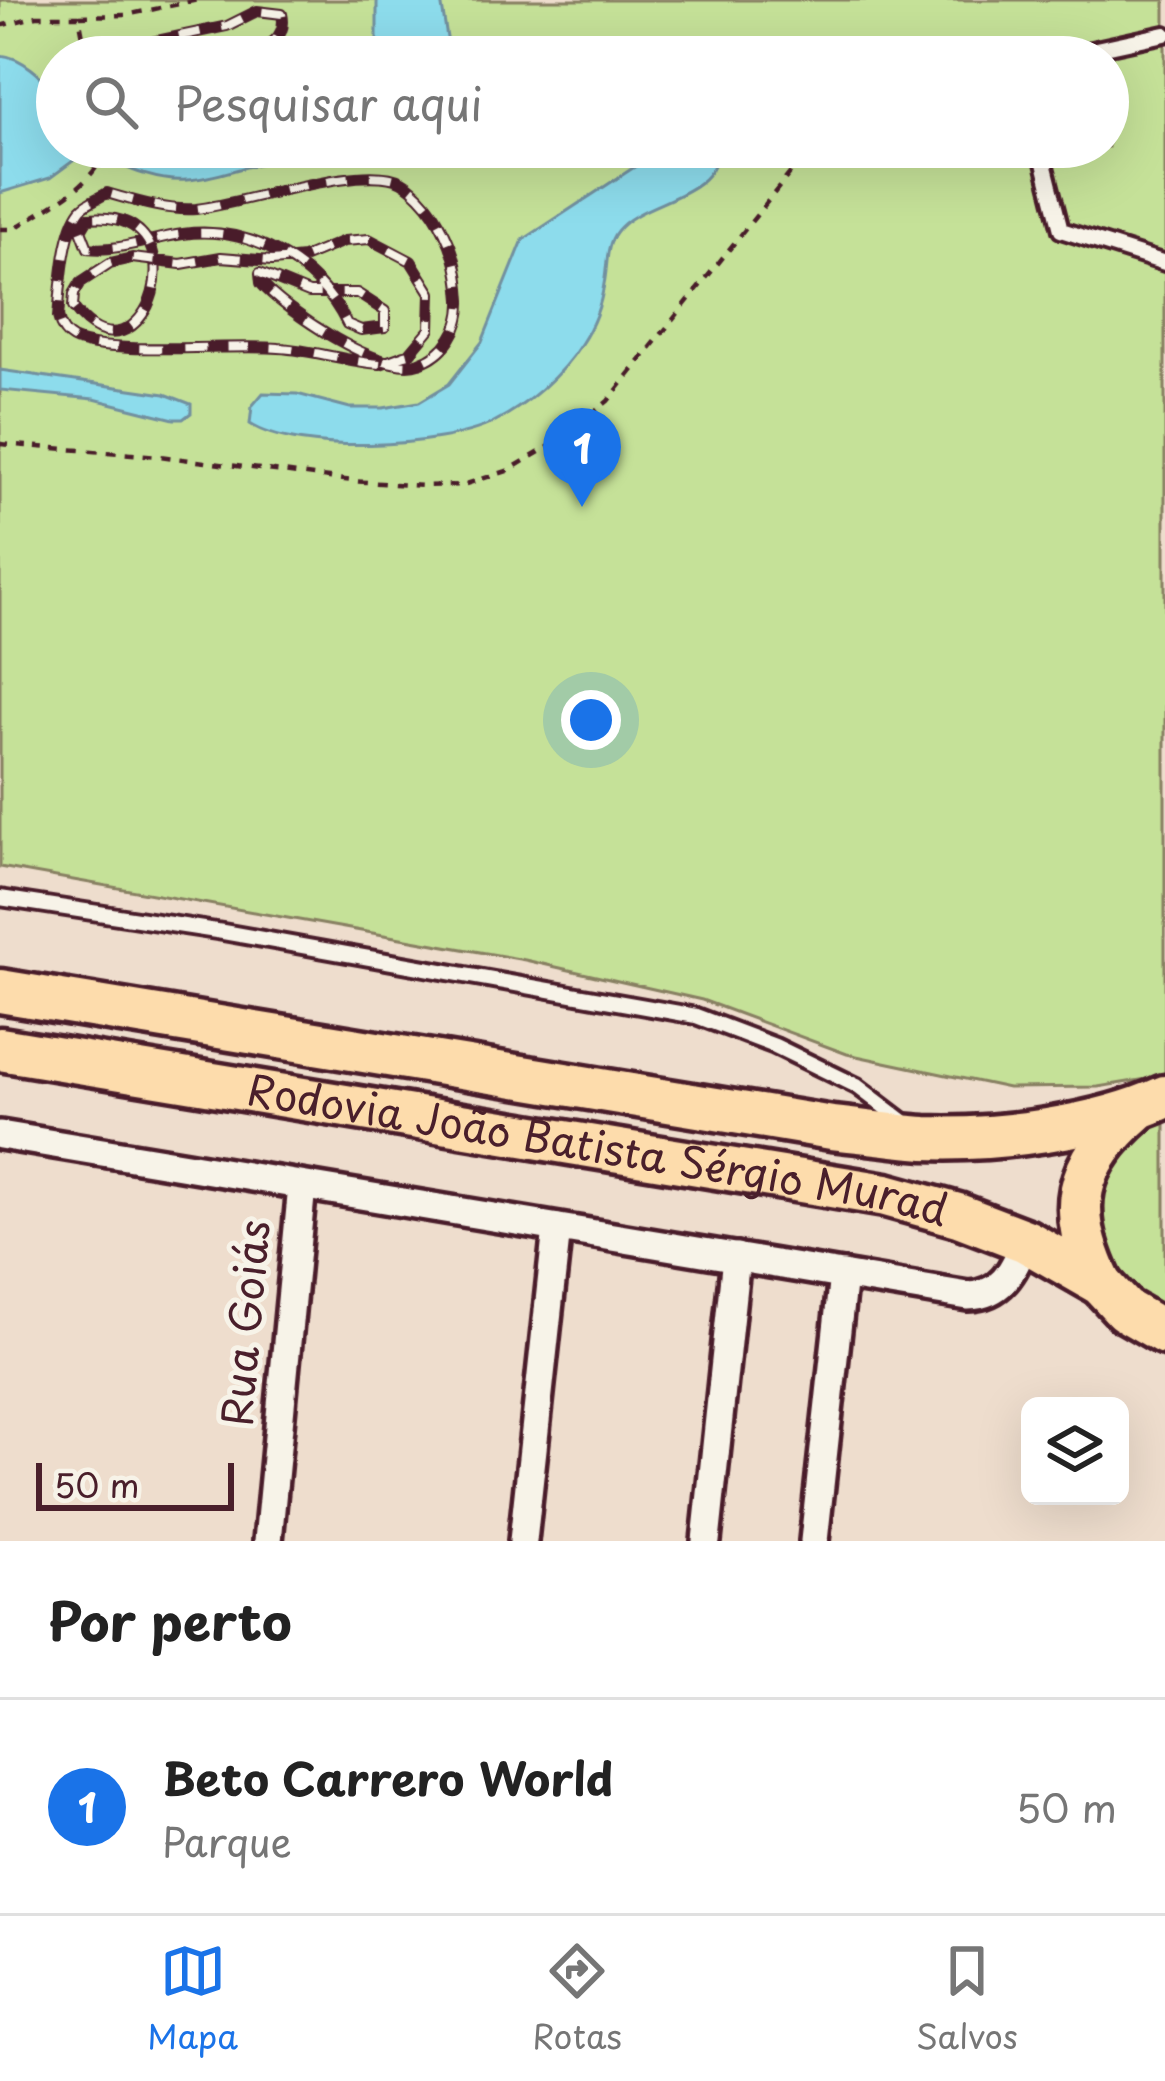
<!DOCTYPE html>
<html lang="pt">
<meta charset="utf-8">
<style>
:root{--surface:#fff;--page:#f2f2f2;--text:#222;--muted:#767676;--line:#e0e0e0;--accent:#1a73e8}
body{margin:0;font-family:"Playpen Sans",sans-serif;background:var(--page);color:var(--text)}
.controls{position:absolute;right:36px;bottom:36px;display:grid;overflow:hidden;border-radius:18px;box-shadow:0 12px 48px #0002}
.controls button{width:108px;height:108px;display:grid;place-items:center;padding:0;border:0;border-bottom:3px solid var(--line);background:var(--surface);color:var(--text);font:60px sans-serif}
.scale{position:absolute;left:36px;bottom:30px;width:198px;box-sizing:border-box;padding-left:12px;border:6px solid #4a1f2b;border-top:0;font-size:33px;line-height:42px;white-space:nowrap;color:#4a1f2b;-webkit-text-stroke:9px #f7f3e8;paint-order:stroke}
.you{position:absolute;left:591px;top:720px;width:42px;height:42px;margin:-30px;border:9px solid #fff;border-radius:50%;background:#1a73e8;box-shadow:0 0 0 18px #1a73e833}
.badge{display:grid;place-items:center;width:78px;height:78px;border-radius:50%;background:var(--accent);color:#fff;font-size:39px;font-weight:700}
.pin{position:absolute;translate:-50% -99px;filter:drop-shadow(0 3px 6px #0008)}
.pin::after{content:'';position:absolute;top:63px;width:42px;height:36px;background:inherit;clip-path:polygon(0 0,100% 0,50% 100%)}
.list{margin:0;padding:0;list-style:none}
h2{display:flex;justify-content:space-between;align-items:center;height:156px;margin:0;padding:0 48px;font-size:51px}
h2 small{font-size:39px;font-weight:400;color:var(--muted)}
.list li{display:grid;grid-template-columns:78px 1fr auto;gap:36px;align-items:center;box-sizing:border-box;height:216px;padding:0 48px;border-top:3px solid var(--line)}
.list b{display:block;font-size:45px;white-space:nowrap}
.list p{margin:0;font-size:39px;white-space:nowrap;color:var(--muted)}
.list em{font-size:39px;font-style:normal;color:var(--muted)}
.icon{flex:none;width:66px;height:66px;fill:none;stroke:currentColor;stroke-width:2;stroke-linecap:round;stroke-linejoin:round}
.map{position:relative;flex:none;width:1165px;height:1541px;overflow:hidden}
.search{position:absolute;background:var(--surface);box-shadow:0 12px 48px #0002;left:36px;right:36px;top:36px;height:132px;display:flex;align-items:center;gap:30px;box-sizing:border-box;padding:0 42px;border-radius:66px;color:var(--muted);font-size:45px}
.sheet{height:372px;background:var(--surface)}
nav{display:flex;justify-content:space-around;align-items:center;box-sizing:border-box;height:168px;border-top:3px solid var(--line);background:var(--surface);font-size:33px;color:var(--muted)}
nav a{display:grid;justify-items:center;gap:6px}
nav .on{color:var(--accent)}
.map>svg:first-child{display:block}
.green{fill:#c5e198;stroke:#888062;stroke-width:3;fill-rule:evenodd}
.water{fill:#8ddcec;stroke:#72909f;stroke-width:3}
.building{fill:#daa98d;stroke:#4a1f2b;stroke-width:3}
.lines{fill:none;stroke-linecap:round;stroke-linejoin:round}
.service-casing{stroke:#4a1f2b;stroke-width:22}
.minor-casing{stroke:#4a1f2b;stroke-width:36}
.primary-casing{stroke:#4a1f2b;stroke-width:51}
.path{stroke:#4a1f2b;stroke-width:4.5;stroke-dasharray:9 9;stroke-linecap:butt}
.service{stroke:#f7f3e8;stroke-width:14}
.minor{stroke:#f7f3e8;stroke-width:27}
.primary{stroke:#fddcac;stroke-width:42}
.rail-casing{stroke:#4a1f2b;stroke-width:12}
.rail{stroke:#f7f3e8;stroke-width:8;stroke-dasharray:22;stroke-linecap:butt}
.labels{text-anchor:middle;stroke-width:10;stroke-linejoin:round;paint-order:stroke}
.street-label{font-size:42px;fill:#4a1f2b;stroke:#f7f3e8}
</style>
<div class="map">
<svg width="1165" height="1541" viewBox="0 0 1165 1541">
<rect width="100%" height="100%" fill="#eeddcd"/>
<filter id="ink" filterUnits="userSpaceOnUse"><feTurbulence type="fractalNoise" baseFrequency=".00833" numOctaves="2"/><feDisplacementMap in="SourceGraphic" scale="24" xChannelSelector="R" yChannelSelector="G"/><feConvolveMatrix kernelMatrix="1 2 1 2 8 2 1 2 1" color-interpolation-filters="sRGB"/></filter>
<g filter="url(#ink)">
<!-- green -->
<g class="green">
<path d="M0,0H1165V1076L1098,1087L1008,1088L847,1054L702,1000L525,960L0,867ZM57,57H1108V147H57Z"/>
<path d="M1165,1117V1311L1127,1287L1108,1262L1097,1202L1105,1172L1146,1126Z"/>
</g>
<!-- water -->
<g class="water">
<path d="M377,0H441L450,57H377Z"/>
<path d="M0,55C23,57 42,77 57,93V147H88V150L50,178L0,193Z"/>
<path d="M111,147H407C361,158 315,155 269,162C242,166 214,179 187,180C166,182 123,172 110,155Z"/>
<path d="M665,147H717C720,198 641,199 617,231C605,246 608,266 604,284C601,305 593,326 581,344C561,376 526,406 492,423C442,448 297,455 250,424L252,406L263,393L297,394L350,408H383L419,402L449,384L482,342L523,240Z"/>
<path d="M0,370L165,394L191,404V413L183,419H174L94,399L0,390Z"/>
</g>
<!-- building -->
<path class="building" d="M132,41L134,57H101L100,45Z"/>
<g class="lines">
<!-- service casing -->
<g class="service-casing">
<g id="service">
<path d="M1059,57L1165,34"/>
<path d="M1040,147L1061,230L1165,263"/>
<path d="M0,898L223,932L696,1016L775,1046L857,1086L907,1124"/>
</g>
</g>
<!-- minor casing -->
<g class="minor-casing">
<g id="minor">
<path d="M0,1135L968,1296C1003,1295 1013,1270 1026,1241"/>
<path d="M268,1541L302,1186"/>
<path d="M523,1541L557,1228"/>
<path d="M706,1541L736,1257"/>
<path d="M814,1541L843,1275"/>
</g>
</g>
<!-- primary casing -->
<g class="primary-casing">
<g id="primary">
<path d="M0,991L832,1128C863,1131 894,1136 925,1138C997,1141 1100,1127 1165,1097"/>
<path id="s1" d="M0,1049L886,1195L958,1215L1026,1241L1101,1284L1125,1310L1165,1333"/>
<path d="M1101,1284C1065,1209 1074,1165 1136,1111"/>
</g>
</g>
<!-- path -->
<g class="path">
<path d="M80,16L126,15L198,0"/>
<path d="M0,26L37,16H79L87,57"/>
<path d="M0,229H14C46,207 96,187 105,147"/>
<path d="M0,444L159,456L352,481L424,486L463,485L507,471L557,442L608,401L811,147"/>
</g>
<!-- service -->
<use href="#service" class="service"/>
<!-- minor -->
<use href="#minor" class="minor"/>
<!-- primary -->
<use href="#primary" class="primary"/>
<!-- rail casing -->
<g class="rail-casing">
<g id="rail">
<path d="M147,57L151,42L227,26L257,11L282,14C288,39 265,48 246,57"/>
<path d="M380,364C345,361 313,350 279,348C234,344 106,356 73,339C64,334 60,326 58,317C61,288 63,232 81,209C87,202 99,198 107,193C135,201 166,211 196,209C244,204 364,161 402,182C414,189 427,203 434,214C452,242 459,267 461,300C462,328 446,354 419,363C383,377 284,310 261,283L260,273L309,293H357L385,311V327L361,330L347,324C317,263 249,225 183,234C152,238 118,252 88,248L81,230L88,218C210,206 143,401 73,307L74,294L81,282L110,263L132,258L181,264L221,257L272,261L303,258L344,241L369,239L411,261L431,293L430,329L409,354L405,355L380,364"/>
</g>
</g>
<!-- rail -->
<use href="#rail" class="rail"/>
</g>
</g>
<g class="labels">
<!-- street labels -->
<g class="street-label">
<text dy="15" stroke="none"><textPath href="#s1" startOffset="606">Rodovia João Batista Sérgio Murad</textPath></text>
<text transform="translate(246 1323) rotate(-85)" y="15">Rua Goiás</text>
</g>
</g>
</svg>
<div class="controls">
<button><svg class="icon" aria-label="layers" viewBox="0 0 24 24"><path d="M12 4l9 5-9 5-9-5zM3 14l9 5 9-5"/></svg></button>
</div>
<div class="scale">50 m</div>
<div class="you"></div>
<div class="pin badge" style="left:582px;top:507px">1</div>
<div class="search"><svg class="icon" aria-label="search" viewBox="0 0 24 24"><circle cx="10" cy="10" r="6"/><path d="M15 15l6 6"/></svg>Pesquisar aqui</div>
</div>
<section class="sheet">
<h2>Por perto<small></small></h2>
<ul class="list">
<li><span class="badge">1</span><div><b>Beto Carrero World</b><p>Parque</p></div><em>50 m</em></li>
</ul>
</section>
<nav>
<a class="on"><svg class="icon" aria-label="map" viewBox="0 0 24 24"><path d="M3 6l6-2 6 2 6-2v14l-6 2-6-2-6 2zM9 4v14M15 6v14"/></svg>Mapa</a>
<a><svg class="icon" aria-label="directions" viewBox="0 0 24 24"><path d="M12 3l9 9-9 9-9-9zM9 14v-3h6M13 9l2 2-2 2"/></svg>Rotas</a>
<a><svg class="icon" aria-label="saved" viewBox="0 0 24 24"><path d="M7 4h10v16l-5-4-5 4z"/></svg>Salvos</a>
</nav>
